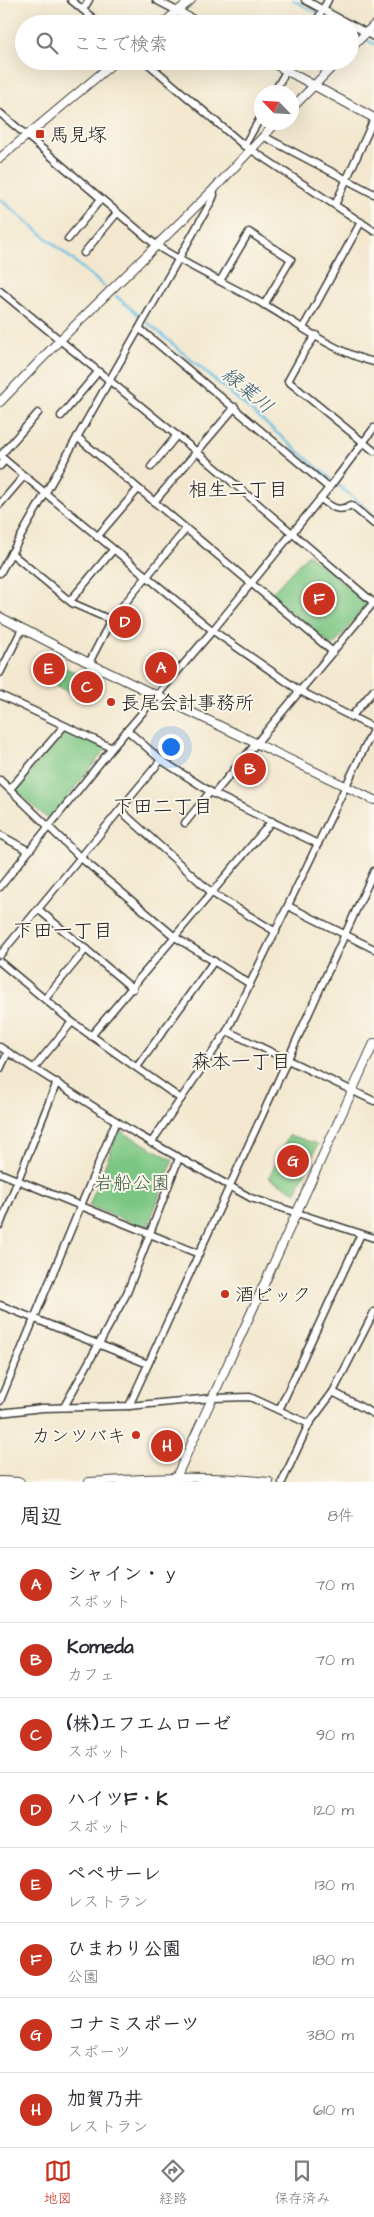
<!DOCTYPE html>
<html lang="ja">
<meta charset="utf-8">
<style>
:root{--surface:#fff;--page:#f7f7f7;--text:#2b2b33;--muted:#7c7c81;--line:#e1e1e2;--accent:#c8321e}
body{margin:0;font-family:"Architects Daughter","Klee One",sans-serif;background:var(--page);color:var(--text)}
.compass{position:absolute;left:254px;top:85px;width:45px;height:45px;border-radius:50%;background:var(--surface);box-shadow:0 5px 20px #0002;rotate:295deg}
.you{position:absolute;left:170px;top:746px;width:18px;height:18px;margin:-12px;border:4px solid #fff;border-radius:50%;background:#1a73e8;box-shadow:0 0 0 8px #1a73e833}
.badge{display:grid;place-items:center;width:32px;height:32px;border-radius:50%;background:var(--accent);color:#fff;font-size:16px;font-weight:700}
.pin{position:absolute;translate:-50% -50%;border:2px solid #fff;box-shadow:0 1px 5px #0006}
.list{margin:0;padding:0;list-style:none}
h2{display:flex;justify-content:space-between;align-items:center;height:65px;margin:0;padding:0 20px;font-size:21px}
h2 small{font-size:16px;font-weight:400;color:var(--muted)}
.list li{display:grid;grid-template-columns:32px 1fr auto;gap:15px;align-items:center;box-sizing:border-box;height:75px;padding:0 20px;border-top:1px solid var(--line)}
.list b{display:block;font-size:19px;white-space:nowrap}
.list p{margin:0;font-size:16px;white-space:nowrap;color:var(--muted)}
.list em{font-size:16px;font-style:normal;color:var(--muted)}
.icon{flex:none;width:28px;height:28px;fill:none;stroke:currentColor;stroke-width:2;stroke-linecap:round;stroke-linejoin:round}
.map{position:relative;flex:none;width:374px;height:1482px;overflow:hidden}
.search{position:absolute;background:var(--surface);box-shadow:0 5px 20px #0002;left:15px;right:15px;top:15px;height:55px;display:flex;align-items:center;gap:12px;box-sizing:border-box;padding:0 18px;border-radius:28px;color:var(--muted);font-size:19px}
.sheet{height:665px;background:var(--surface)}
nav{display:flex;justify-content:space-around;align-items:center;box-sizing:border-box;height:70px;border-top:1px solid var(--line);background:var(--surface);font-size:14px;color:var(--muted)}
nav a{display:grid;justify-items:center;gap:2px}
nav .on{color:var(--accent)}
.map>svg:first-child{display:block}
.green{fill:#7cc683;stroke:#4c7150}
.lines{fill:none;stroke-linecap:round;stroke-linejoin:round}
.stream{stroke:#67bfe4;stroke-width:2.5}
.minor-casing{stroke:#3c3b37;stroke-width:9}
.tertiary-casing{stroke:#3c3b37;stroke-width:10}
.minor{stroke:#fff;stroke-width:6}
.tertiary{stroke:#fff;stroke-width:8}
.poi-dot{fill:#c8321e;stroke:#fbf7ec;stroke-width:2}
.labels{text-anchor:middle;stroke-width:4;stroke-linejoin:round;paint-order:stroke}
.poi-label{font-size:19px;fill:#1c1c1c;stroke:#fbf7ec;text-anchor:start}
.park-label{font-size:19px;fill:#426045;stroke:#fbf7ec}
.water-label{font-size:20px;font-style:italic;fill:#3a5d6c;stroke:#fbf7ec}
.neighbourhood-label{font-size:20px;fill:#1c1c1c;stroke:#fbf7ec}
</style>
<div class="map">
<svg width="374" height="1482" viewBox="0 0 374 1482">
<rect width="100%" height="100%" fill="#fbf7ec"/>
<filter id="ink" filterUnits="userSpaceOnUse"><feTurbulence type="fractalNoise" baseFrequency=".02" numOctaves="2"/><feDisplacementMap in="SourceGraphic" scale="10" xChannelSelector="R" yChannelSelector="G"/><feConvolveMatrix kernelMatrix="1 2 1 2 8 2 1 2 1" color-interpolation-filters="sRGB"/></filter>
<filter id="wash" filterUnits="userSpaceOnUse"><feTurbulence type="fractalNoise" baseFrequency=".0096" numOctaves="4" result="noise"/><feDisplacementMap in="SourceGraphic" scale="20" xChannelSelector="R" yChannelSelector="G"/><feGaussianBlur stdDeviation="1.12" result="paint"/><feColorMatrix in="noise" values="0 0 0 0 0 0 0 0 0 0 0 0 0 0 0 0 0 1.4 0 .05"/><feComposite in="paint" operator="in"/></filter>
<g filter="url(#wash)">
<rect width="100%" height="100%" fill="#f3e8cf"/>
<!-- green -->
<g class="green">
<path d="M308,554L368,603L333,646L270,595Z"/>
<path d="M63,667L84,676L76,695L55,686Z"/>
<path d="M66,730L104,747L105,750L49,820L15,790Z"/>
<path d="M119,1130L173,1160L147,1229L89,1206Z"/>
<path d="M289,1135L318,1144L296,1192L269,1178Z"/>
</g>
<g class="lines">
<!-- stream -->
<g class="stream">
<path d="M293,0L336,24"/>
<path d="M350,31L374,44"/>
<path d="M0,199L105,287"/>
<path d="M116,296L141,317"/>
<path d="M147,322L331,479"/>
<path d="M338,485L374,515"/>
</g>
</g>
</g>
<g filter="url(#ink)">
<g class="lines">
<!-- minor casing -->
<g class="minor-casing">
<g id="minor">
<path d="M71,0L100,24"/>
<path d="M156,0L177,11"/>
<path d="M305,0L349,24"/>
<path d="M83,10L89,0"/>
<path d="M315,24L328,0"/>
<path d="M350,24L374,37"/>
<path d="M145,61L241,143L374,231"/>
<path d="M274,92L292,61"/>
<path d="M0,113L157,246C191,268 229,285 265,305C300,325 335,353 374,362"/>
<path d="M263,136L374,194"/>
<path d="M244,146L262,115"/>
<path d="M335,205L374,119"/>
<path d="M68,239L101,199"/>
<path d="M84,253L117,213"/>
<path d="M220,281L249,232L291,259L264,305"/>
<path d="M0,291L197,452L374,603"/>
<path d="M303,328L361,222"/>
<path d="M316,335L304,352L288,381L374,451"/>
<path d="M61,416L98,372"/>
<path d="M77,437L333,652"/>
<path d="M0,456L212,630L300,691L374,728"/>
<path d="M0,456L38,413"/>
<path d="M0,466L5,460"/>
<path d="M151,467L177,435"/>
<path d="M329,488L374,428"/>
<path d="M321,499C331,507 339,513 351,505L374,524"/>
<path d="M154,502L235,407"/>
<path d="M0,504L24,476"/>
<path d="M97,537L138,489"/>
<path d="M11,553L72,603L111,620"/>
<path d="M0,573L212,200L214,195L213,190"/>
<path d="M70,601L113,550"/>
<path d="M89,663L111,620L186,529"/>
<path d="M0,673L22,629"/>
<path d="M0,695L112,748"/>
<path d="M351,717L374,690"/>
<path d="M127,730L161,760L214,794L318,844"/>
<path d="M0,780L81,858L175,937L250,984"/>
<path d="M10,789L64,726"/>
<path d="M214,794L374,602"/>
<path d="M120,810L212,893L276,932"/>
<path d="M185,823L210,792"/>
<path d="M0,835L29,851"/>
<path d="M0,887L112,748L213,630L329,488L140,329"/>
<path d="M288,906L374,949"/>
<path d="M38,909L133,989"/>
<path d="M0,955L161,760"/>
<path d="M0,962L72,1022L181,1099"/>
<path d="M45,999L86,949"/>
<path d="M227,1031L374,1101"/>
<path d="M91,1036L272,821"/>
<path d="M0,1047L135,1133L251,1198L374,1238"/>
<path d="M137,1067L214,961"/>
<path d="M34,1068L72,1022"/>
<path d="M0,1069L8,1052"/>
<path d="M151,1143L227,1031L374,728"/>
<path d="M0,1173L199,1254"/>
<path d="M0,1225L57,1082"/>
<path d="M0,1305L148,1364"/>
<path d="M333,1392L374,1414"/>
<path d="M0,1401L116,1121"/>
<path d="M129,1406L374,871"/>
<path d="M64,1407L127,1293L179,1158"/>
<path d="M279,1410L361,1234"/>
<path d="M0,1413L42,1408L129,1406L212,1398L250,1397L309,1424"/>
<path d="M282,1482L309,1424L333,1392L374,1312"/>
</g>
</g>
<!-- tertiary casing -->
<g class="tertiary-casing">
<g id="tertiary">
<path d="M177,11L201,24"/>
<path d="M162,24L191,0"/>
<path d="M350,49L374,25"/>
<path d="M269,61L374,118"/>
<path d="M292,108L338,61"/>
<path d="M0,158L116,61"/>
<path d="M0,402L60,340L213,190L277,122"/>
<path d="M0,617L89,663L374,800"/>
<path d="M0,1481L20,1482"/>
<path d="M89,1482C149,1478 208,1475 269,1482"/>
<path d="M174,1482L374,1043"/>
</g>
</g>
<!-- minor -->
<use href="#minor" class="minor"/>
<!-- tertiary -->
<use href="#tertiary" class="tertiary"/>
</g>
</g>
<!-- markers -->
<g class="poi-dot">
<rect x="35" y="129" width="10" height="10" rx="2.5"/>
<circle cx="111" cy="702" r="5"/>
<circle cx="225" cy="1294" r="5"/>
<circle cx="136" cy="1435" r="5"/>
</g>
<g class="labels">
<!-- poi labels -->
<g class="poi-label">
<text x="50" y="141">馬見塚</text>
<text x="121" y="709">長尾会計事務所</text>
<text x="235" y="1301">酒ビック</text>
<text x="126" y="1442" text-anchor="end">カンツバキ</text>
</g>
<!-- park labels -->
<g class="park-label">
<text x="132" y="1189">岩船公園</text>
</g>
<!-- water labels -->
<g class="water-label">
<text transform="translate(248 390) rotate(40)" y="7">縁葉川</text>
</g>
<!-- neighbourhood labels -->
<g class="neighbourhood-label">
<text x="238" y="496">相生二丁目</text>
<text x="163" y="813">下田二丁目</text>
<text x="63" y="937">下田一丁目</text>
<text x="241" y="1068">森本一丁目</text>
</g>
</g>
</svg>
<svg class="compass" viewBox="-18 -18 36 36"><path d="M0-13l5 13h-10z" fill="#e53935"/><path d="M0 13l5-13h-10z" fill="#7c7c81"/></svg>
<div class="you"></div>
<div class="pin badge" style="left:161px;top:668px">A</div>
<div class="pin badge" style="left:250px;top:769px">B</div>
<div class="pin badge" style="left:87px;top:687px">C</div>
<div class="pin badge" style="left:125px;top:622px">D</div>
<div class="pin badge" style="left:49px;top:669px">E</div>
<div class="pin badge" style="left:319px;top:599px">F</div>
<div class="pin badge" style="left:293px;top:1161px">G</div>
<div class="pin badge" style="left:167px;top:1446px">H</div>
<div class="search"><svg class="icon" aria-label="search" viewBox="0 0 24 24"><circle cx="10" cy="10" r="6"/><path d="M15 15l6 6"/></svg>ここで検索</div>
</div>
<section class="sheet">
<h2>周辺<small>8件</small></h2>
<ul class="list">
<li><span class="badge">A</span><div><b>シャイン・ｙ</b><p>スポット</p></div><em>70 m</em></li>
<li><span class="badge">B</span><div><b>Komeda</b><p>カフェ</p></div><em>70 m</em></li>
<li><span class="badge">C</span><div><b>(株)エフエムローゼ</b><p>スポット</p></div><em>90 m</em></li>
<li><span class="badge">D</span><div><b>ハイツF・K</b><p>スポット</p></div><em>120 m</em></li>
<li><span class="badge">E</span><div><b>ぺぺサーレ</b><p>レストラン</p></div><em>130 m</em></li>
<li><span class="badge">F</span><div><b>ひまわり公園</b><p>公園</p></div><em>180 m</em></li>
<li><span class="badge">G</span><div><b>コナミスポーツ</b><p>スポーツ</p></div><em>380 m</em></li>
<li><span class="badge">H</span><div><b>加賀乃井</b><p>レストラン</p></div><em>610 m</em></li>
</ul>
</section>
<nav>
<a class="on"><svg class="icon" aria-label="map" viewBox="0 0 24 24"><path d="M3 6l6-2 6 2 6-2v14l-6 2-6-2-6 2zM9 4v14M15 6v14"/></svg>地図</a>
<a><svg class="icon" aria-label="directions" viewBox="0 0 24 24"><path d="M12 3l9 9-9 9-9-9zM9 14v-3h6M13 9l2 2-2 2"/></svg>経路</a>
<a><svg class="icon" aria-label="saved" viewBox="0 0 24 24"><path d="M7 4h10v16l-5-4-5 4z"/></svg>保存済み</a>
</nav>
